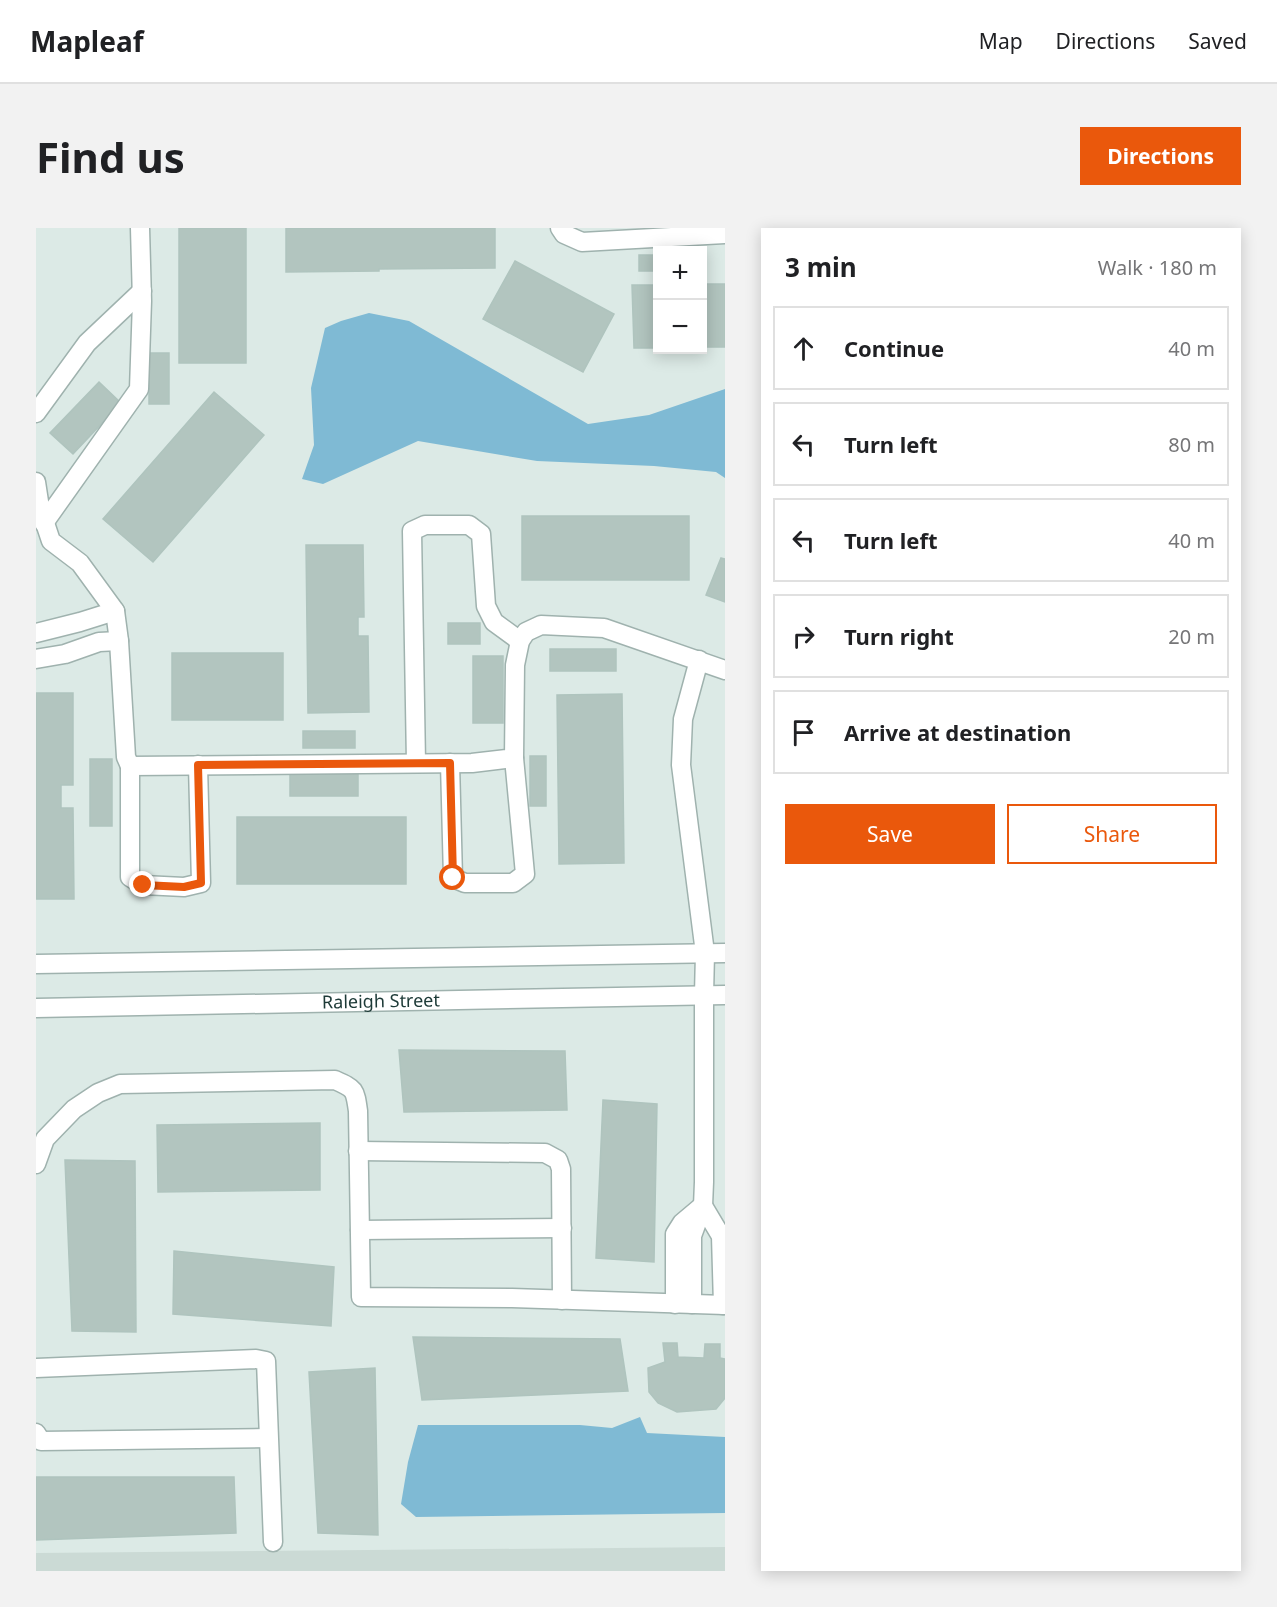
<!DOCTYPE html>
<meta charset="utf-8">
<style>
:root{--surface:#fff;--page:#f2f2f2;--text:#202124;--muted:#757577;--line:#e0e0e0;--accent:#ea580c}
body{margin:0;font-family:"Noto Sans",sans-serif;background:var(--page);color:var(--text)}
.controls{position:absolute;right:18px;top:18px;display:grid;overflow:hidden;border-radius:0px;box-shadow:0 3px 15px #0003}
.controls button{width:54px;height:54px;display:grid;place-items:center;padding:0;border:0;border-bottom:2px solid var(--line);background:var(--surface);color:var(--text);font:30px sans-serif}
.stop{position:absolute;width:18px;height:18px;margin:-14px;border:4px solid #ea580c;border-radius:50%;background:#fff}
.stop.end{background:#ea580c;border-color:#fff;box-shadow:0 2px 6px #0008}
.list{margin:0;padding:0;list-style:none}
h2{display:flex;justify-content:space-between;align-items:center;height:78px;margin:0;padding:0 24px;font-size:26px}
h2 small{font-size:20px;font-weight:400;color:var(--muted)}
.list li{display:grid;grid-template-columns:39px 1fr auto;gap:18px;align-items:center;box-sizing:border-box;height:84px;margin:0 12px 12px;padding:0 12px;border:2px solid var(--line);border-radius:0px}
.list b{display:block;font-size:22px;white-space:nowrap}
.list em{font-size:20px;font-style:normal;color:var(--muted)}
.actions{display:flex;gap:12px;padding:18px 24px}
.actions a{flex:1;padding:14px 0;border:2px solid var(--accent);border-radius:0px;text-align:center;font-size:21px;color:var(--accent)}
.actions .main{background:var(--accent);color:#fff}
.icon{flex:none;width:33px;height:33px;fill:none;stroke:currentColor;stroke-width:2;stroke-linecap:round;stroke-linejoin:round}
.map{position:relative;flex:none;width:689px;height:1343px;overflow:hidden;border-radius:0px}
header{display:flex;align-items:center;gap:36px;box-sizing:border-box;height:84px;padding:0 30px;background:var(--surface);border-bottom:2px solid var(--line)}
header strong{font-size:28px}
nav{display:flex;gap:33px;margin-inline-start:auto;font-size:21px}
.intro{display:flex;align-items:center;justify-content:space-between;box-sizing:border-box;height:144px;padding:0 36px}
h1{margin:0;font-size:42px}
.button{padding:15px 27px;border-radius:0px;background:var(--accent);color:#fff;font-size:21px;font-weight:700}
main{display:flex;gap:36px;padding:0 36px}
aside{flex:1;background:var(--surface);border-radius:0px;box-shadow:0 3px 15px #0003}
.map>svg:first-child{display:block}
.built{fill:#cbdad5}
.water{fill:#7fbad4}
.building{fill:#b2c5bf;stroke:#afc4be;stroke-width:1.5}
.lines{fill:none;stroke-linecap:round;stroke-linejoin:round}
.minor-casing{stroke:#9fb2ae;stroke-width:21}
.minor{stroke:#fff;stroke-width:18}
.route{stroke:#ea580c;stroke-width:8}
.labels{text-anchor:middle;stroke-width:4.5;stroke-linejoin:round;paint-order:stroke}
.street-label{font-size:18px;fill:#1d3a37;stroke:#edf7f3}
</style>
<header>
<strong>Mapleaf</strong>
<nav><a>Map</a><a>Directions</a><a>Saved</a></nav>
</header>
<div class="intro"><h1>Find us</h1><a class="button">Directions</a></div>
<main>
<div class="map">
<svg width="689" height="1343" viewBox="0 0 689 1343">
<rect width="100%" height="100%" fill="#dceae6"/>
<!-- built -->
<path class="built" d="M689,1319V1343H0V1325Z"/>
<!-- water -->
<g class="water">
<path d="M333,85L373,93L552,196L613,187L689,161V250L680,244L618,238L501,233L382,213L287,256L266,251L278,217L275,160L289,100L305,93Z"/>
<path d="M604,1189L611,1205L689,1209V1285L380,1289L365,1276L372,1234L382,1197H544L576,1200Z"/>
</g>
<!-- building -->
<g class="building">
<rect x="143" y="0" width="67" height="135"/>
<path d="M250,0H459V40L343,41V43L250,44Z"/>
<rect x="603" y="27" width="19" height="16"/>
<path d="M479,33L578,86L547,144L447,91Z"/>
<rect x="666" y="56" width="23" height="63"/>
<path d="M596,57H622V120H598Z"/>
<rect x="113" y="125" width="20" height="51"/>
<path d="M63,154L85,175L37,226L14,205Z"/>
<path d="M178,164L228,207L117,334L67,291Z"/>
<rect x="486" y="288" width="167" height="64"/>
<path d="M270,317H327L328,389H322V408H332L333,484L272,485Z"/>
<path d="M685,330L689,331V374L670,367Z"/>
<rect x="412" y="395" width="32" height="21"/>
<rect x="514" y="421" width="66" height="22"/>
<rect x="136" y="425" width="111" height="67"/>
<rect x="437" y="428" width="30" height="67"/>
<path d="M0,465H37V557H25V580H37L38,671H0Z"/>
<path d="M586,466L588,635L523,636L521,467Z"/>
<rect x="267" y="503" width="52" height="17"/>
<rect x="494" y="528" width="16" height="50"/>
<rect x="54" y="531" width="22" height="67"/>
<rect x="254" y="545" width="68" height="23"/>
<rect x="201" y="589" width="169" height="67"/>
<path d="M363,822L529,823L531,882L368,884Z"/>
<path d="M567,872L621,876L618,1034L560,1030Z"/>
<path d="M284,895V962L122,964L121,897Z"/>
<path d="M29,932L99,933L100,1104L36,1103Z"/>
<path d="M138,1023L298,1039L295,1098L137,1086Z"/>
<path d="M377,1109L584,1111L592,1163L386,1172Z"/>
<path d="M627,1115H641L642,1129L668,1130L669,1116H684V1130L689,1131V1170L680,1181L641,1184L622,1175L613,1164L612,1140L629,1134Z"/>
<path d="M339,1140L342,1307L282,1305L273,1144Z"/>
<path d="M0,1249H198L200,1305L0,1312Z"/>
</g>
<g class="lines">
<!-- minor casing -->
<g class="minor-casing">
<g id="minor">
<path d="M524,0L528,6L546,14L689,6"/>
<path d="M0,185L51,115L106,63"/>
<path d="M0,254L4,280L15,313L44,335L79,383L83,413L90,529L94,538L436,535L478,530L479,437L484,413L490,404L505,397L568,400L689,442"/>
<path d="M8,295L103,161L106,73L104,0"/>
<path d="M0,405L44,394L79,383"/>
<path d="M0,431L29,426L63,414L83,413"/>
<path d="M380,535L376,303L389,297H433L445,306L450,378L458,394L484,413"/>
<path d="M414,535L417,650L429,655H477L489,646L478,530"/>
<path d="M94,538V649L107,657L148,659L165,655L162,537"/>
<path d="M0,736L689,725"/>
<path id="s1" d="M0,780L689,767"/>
<path d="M322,923L509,925L522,932L525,941L526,1072"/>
<path d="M0,936L9,911L38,881L62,865L84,856L299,852C319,861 319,861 322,883L325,1069L476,1070L689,1077"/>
<path d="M667,978L685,1008L687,1077"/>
<path d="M324,1002L526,1000"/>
<path d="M639,1076V1006L646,995L665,979"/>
<path d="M656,1076V1008L667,978L668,954V767L669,725L645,537L647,491L663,432"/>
<path d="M0,1140L220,1131L230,1133L237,1314"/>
<path d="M0,1205L5,1213L232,1210"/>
</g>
</g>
<!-- minor -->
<use href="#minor" class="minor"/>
</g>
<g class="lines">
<!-- route -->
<path class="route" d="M107,657L148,659L165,655L162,537L414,535L417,650"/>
</g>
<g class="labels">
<!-- street labels -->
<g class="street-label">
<text dy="6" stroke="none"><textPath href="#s1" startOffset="345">Raleigh Street</textPath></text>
</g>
</g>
</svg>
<div class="controls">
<button>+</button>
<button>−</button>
</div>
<div class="stop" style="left:417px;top:650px"></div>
<div class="stop end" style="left:107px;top:657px"></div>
</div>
<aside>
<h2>3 min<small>Walk · 180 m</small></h2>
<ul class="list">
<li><svg class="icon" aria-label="ahead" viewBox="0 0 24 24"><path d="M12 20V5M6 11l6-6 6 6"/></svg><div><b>Continue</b></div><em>40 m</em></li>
<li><svg class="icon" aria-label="left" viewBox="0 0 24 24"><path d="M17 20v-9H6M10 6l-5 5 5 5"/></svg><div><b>Turn left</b></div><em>80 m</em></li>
<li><svg class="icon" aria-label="left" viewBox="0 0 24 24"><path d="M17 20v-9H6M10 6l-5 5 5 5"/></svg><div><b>Turn left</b></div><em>40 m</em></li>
<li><svg class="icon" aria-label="right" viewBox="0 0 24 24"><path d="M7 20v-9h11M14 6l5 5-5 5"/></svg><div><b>Turn right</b></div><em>20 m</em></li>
<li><svg class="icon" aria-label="arrive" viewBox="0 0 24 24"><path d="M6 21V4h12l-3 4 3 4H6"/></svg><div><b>Arrive at destination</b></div></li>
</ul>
<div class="actions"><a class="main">Save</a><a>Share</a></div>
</aside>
</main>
